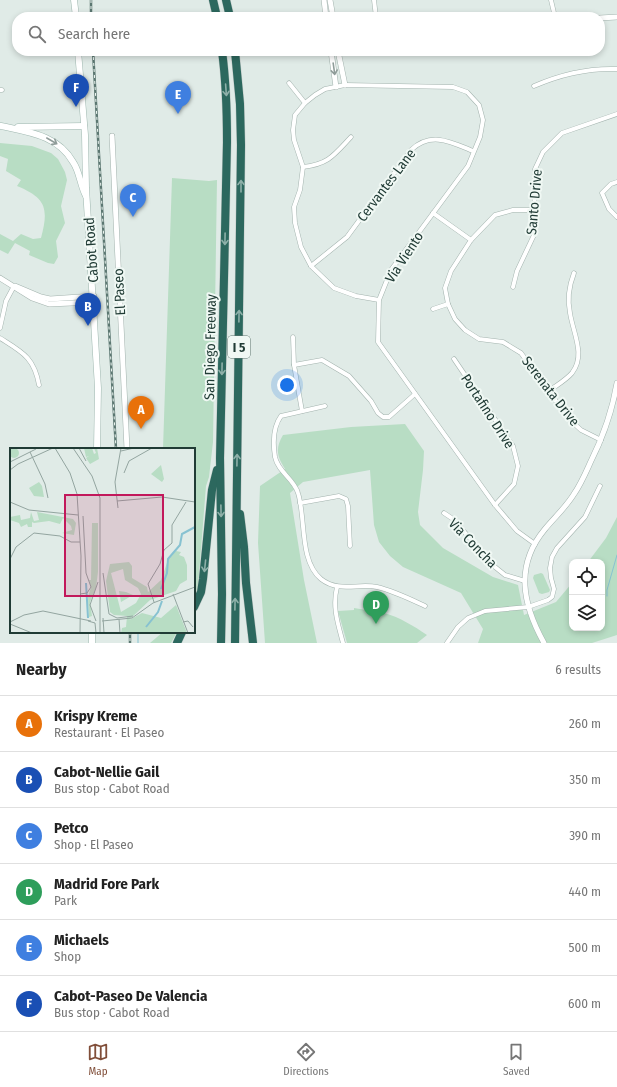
<!DOCTYPE html>
<meta charset="utf-8">
<style>
:root{--surface:#fff;--page:#f2f2f2;--text:#222;--muted:#767676;--line:#e0e0e0;--accent:#804e39}
body{margin:0;font-family:"Fira Sans Condensed",sans-serif;background:var(--page);color:var(--text)}
.controls{position:absolute;right:12px;bottom:12px;display:grid;overflow:hidden;border-radius:8px;box-shadow:0 2px 6px #0003}
.controls button{width:36px;height:36px;display:grid;place-items:center;padding:0;border:0;border-bottom:1px solid var(--line);background:var(--surface);color:var(--text);font:20px sans-serif}
.you{position:absolute;left:287px;top:385px;width:14px;height:14px;margin:-10px;border:3px solid #fff;border-radius:50%;background:#1a73e8;box-shadow:0 0 0 6px #1a73e833}
.badge{display:grid;place-items:center;width:26px;height:26px;border-radius:50%;background:var(--accent);color:#fff;font-size:13px;font-weight:700}
.pin{position:absolute;translate:-50% -33px;filter:drop-shadow(0 1px 2px #0008)}
.pin::after{content:'';position:absolute;top:21px;width:14px;height:12px;background:inherit;clip-path:polygon(0 0,100% 0,50% 100%)}
.list{margin:0;padding:0;list-style:none}
h2{display:flex;justify-content:space-between;align-items:center;height:52px;margin:0;padding:0 16px;font-size:17px}
h2 small{font-size:13px;font-weight:400;color:var(--muted)}
.list li{display:grid;grid-template-columns:26px 1fr auto;gap:12px;align-items:center;box-sizing:border-box;height:56px;padding:0 16px;border-top:1px solid var(--line)}
.list b{display:block;font-size:15px;white-space:nowrap}
.list p{margin:0;font-size:13px;white-space:nowrap;color:var(--muted)}
.list em{font-size:13px;font-style:normal;color:var(--muted)}
.icon{flex:none;width:22px;height:22px;fill:none;stroke:currentColor;stroke-width:2;stroke-linecap:round;stroke-linejoin:round}
.map{position:relative;flex:none;width:617px;height:643px;overflow:hidden}
.search{position:absolute;background:var(--surface);box-shadow:0 2px 6px #0003;left:12px;right:12px;top:12px;height:44px;display:flex;align-items:center;gap:10px;box-sizing:border-box;padding:0 14px;border-radius:16px;color:var(--muted);font-size:15px}
.sheet{height:388px;background:var(--surface)}
nav{display:flex;justify-content:space-around;align-items:center;box-sizing:border-box;height:56px;border-top:1px solid var(--line);background:var(--surface);font-size:11px;color:var(--muted)}
nav a{display:grid;justify-items:center;gap:2px}
nav .on{color:var(--accent)}
.map>svg:first-child{display:block}
.green{fill:#b8ddc4}
.lines{fill:none;stroke-linecap:round;stroke-linejoin:round}
.stream{stroke:#87c2d1;stroke-width:1}
.minor-casing{stroke:#a3b3ae;stroke-width:5}
.tertiary-casing{stroke:#a3b3ae;stroke-width:6}
.secondary-casing{stroke:#9eb7af;stroke-width:7}
.motorway-casing{stroke:#c1c8c6;stroke-width:9}
.minor{stroke:#fff;stroke-width:4}
.tertiary{stroke:#fff;stroke-width:5}
.secondary{stroke:#fff;stroke-width:6}
.motorway{stroke:#2c685e;stroke-width:8}
.rail-casing{stroke:#5b7771;stroke-width:2.5}
.rail{stroke:#f0f8f4;stroke-width:1;stroke-dasharray:3;stroke-linecap:butt}
.oneway{stroke:#909d9a}
.oneway2{stroke:#8eb0a9}
.labels{text-anchor:middle;stroke-width:4;stroke-linejoin:round;paint-order:stroke}
.shield{fill:#f0f8f4;stroke:#5e746e;stroke-width:1}
.shield-label{font-size:13px;font-weight:bold;fill:#203b35}
.street-label{font-size:14px;fill:#203b35;stroke:#f0f8f4}
.inset-river{fill:none;stroke:#87c2d1;stroke-width:2}
.inset-road{fill:none;stroke:#93a5a0;stroke-width:1}
.view{fill:#c2185b;fill-opacity:0.15;stroke:#c2185b;stroke-width:2}
.inset-edge{fill:none;stroke:#203b35;stroke-width:2}
</style>
<div class="map">
<svg width="617" height="643" viewBox="0 0 617 643">
<rect width="100%" height="100%" fill="#e0ebe7"/>
<!-- green -->
<g class="green">
<path d="M0,143L32,146L51,153L58,159L65,172L67,180L61,206L65,223L56,241L58,257L54,264L48,263L29,255L30,251L15,243L8,254L0,250V234L13,241L21,234L33,239L41,238C49,208 46,198 17,186L21,180L6,171L8,159L0,156Z"/>
<path d="M172,178L209,181L217,180L213,442L209,477L206,486L198,587L194,598V449H163Z"/>
<path d="M405,424L424,451L423,470L418,512L420,525L443,548L493,577L518,585L524,615L556,602L572,583V628H602V562H588L606,538L617,517V635L592,643H478L483,629L461,593L403,567L390,556L379,542L374,525L370,470L303,482L290,493L304,580L317,643H265L258,543L260,486L285,469C277,456 275,449 283,435L351,427Z"/>
<path d="M541,573L543,574L550,590L549,592L542,594L539,593L533,578L534,575Z"/>
<path d="M354,608L366,610L368,609C373,611 378,611 384,613C399,617 414,626 427,635L417,643H347L338,611L354,610Z"/>
<path d="M163,632H177L171,643H150Z"/>
</g>
<g class="lines">
<!-- stream -->
<g class="stream">
<path d="M607,596V590L617,555"/>
<path d="M138,632V643"/>
</g>
<!-- minor casing -->
<g class="minor-casing">
<g id="minor">
<path d="M374,0L376,17"/>
<path d="M551,0L555,17"/>
<path d="M289,83L305,103"/>
<path d="M534,86C559,75 589,68 617,69"/>
<path d="M0,90H2"/>
<path d="M303,167C329,164 334,155 351,137"/>
<path d="M617,182L611,184L602,193L609,209L617,217"/>
<path d="M534,210H513L495,215L471,240L451,271L445,288L448,304L455,319L465,330L479,339L503,342L521,353L569,419L581,430L601,440"/>
<path d="M433,213L471,240"/>
<path d="M311,266L347,237L411,150C431,131 451,142 473,151"/>
<path d="M513,287L517,271L534,235L535,169L543,152L562,133L617,114"/>
<path d="M379,300L356,296L334,288L311,266L301,247L295,223L294,207L300,190L303,167L294,140L293,130L295,115L305,103L315,95L325,89L345,85L453,87L467,92L479,105L483,120L480,137L468,166L391,270L379,300L378,342L495,505L517,531L535,544"/>
<path d="M433,309L448,304"/>
<path d="M0,328L6,301L14,286"/>
<path d="M293,337L294,365L302,411"/>
<path d="M0,338C22,352 34,357 39,385"/>
<path d="M454,359L513,446L518,466L514,484L495,505"/>
<path d="M294,365L322,360L349,376L371,401L378,413L383,417H389L415,394"/>
<path d="M549,391C557,385 566,380 572,373C586,355 573,333 570,313C567,299 569,286 574,273"/>
<path d="M325,406L281,416C273,427 273,444 275,457C278,472 294,479 298,493C306,518 299,561 321,579C339,593 358,583 377,587C394,591 410,599 425,606"/>
<path d="M300,503L339,496L346,499L348,506L350,546"/>
<path d="M444,513L453,519L495,567L505,575L525,581"/>
<path d="M337,587C332,607 338,624 343,643"/>
<path d="M447,643L458,627L468,618L485,611L528,607L548,600L552,597L554,589L551,578L550,568L552,557L557,548L585,517L600,486"/>
</g>
</g>
<!-- tertiary casing -->
<g class="tertiary-casing">
<g id="tertiary">
<path d="M324,0L326,17"/>
<path d="M330,0L333,17"/>
<path d="M600,18L617,17"/>
<path d="M331,51L336,87"/>
<path d="M338,51L345,85"/>
<path d="M112,136L127,449"/>
<path d="M0,278L32,298L49,304L94,302"/>
<path d="M15,286L41,297L50,299L94,296"/>
<path d="M544,643C523,605 514,566 545,529C555,517 566,507 574,494C581,484 586,472 591,461C604,435 612,412 617,383"/>
</g>
</g>
<!-- secondary casing -->
<g class="secondary-casing">
<g id="secondary">
<path d="M74,0L76,17"/>
<path d="M78,51L85,135L86,188L98,388L97,449"/>
<path d="M1,126C28,132 58,135 73,162C80,172 80,185 86,196"/>
<path d="M18,127L84,126"/>
<path d="M92,643V632"/>
</g>
</g>
<!-- motorway casing -->
<g class="motorway-casing">
<g id="motorway">
<path d="M213,0L217,17"/>
<path d="M226,0L230,17"/>
<path d="M240,514L244,547L246,583L253,643"/>
<path d="M194,607L201,592L203,579L212,490L217,470"/>
<path d="M177,643L182,632"/>
<path d="M221,643L222,594L220,458L227,142C227,111 226,81 222,51"/>
<path d="M235,643L241,145L240,104L235,51"/>
</g>
</g>
<!-- minor -->
<use href="#minor" class="minor"/>
<!-- tertiary -->
<use href="#tertiary" class="tertiary"/>
<!-- secondary -->
<use href="#secondary" class="secondary"/>
<!-- motorway -->
<use href="#motorway" class="motorway"/>
<!-- rail casing -->
<g class="rail-casing">
<g id="rail">
<path d="M91,0V17"/>
<path d="M93,51L116,449"/>
<path d="M130,632V643"/>
</g>
</g>
<!-- rail -->
<use href="#rail" class="rail"/>
</g>
<!-- one-way arrows -->
<defs><path id="oneway-shaft" d="M-6 0H5M1.5-3L5.5 0L1.5 3" fill="none" stroke-width="1.6" stroke-linecap="round" stroke-linejoin="round"/></defs>
<g class="oneway">
<use href="#oneway-shaft" transform="translate(334 69) rotate(82)"/>
<use href="#oneway-shaft" transform="translate(52 141) rotate(30)"/>
</g>
<g class="oneway2">
<use href="#oneway-shaft" transform="translate(226 90) rotate(86)"/>
<use href="#oneway-shaft" transform="translate(241 186) rotate(-90)"/>
<use href="#oneway-shaft" transform="translate(225 239) rotate(91)"/>
<use href="#oneway-shaft" transform="translate(239 316) rotate(-89)"/>
<use href="#oneway-shaft" transform="translate(222 369) rotate(91)"/>
<use href="#oneway-shaft" transform="translate(237 460) rotate(-89)"/>
<use href="#oneway-shaft" transform="translate(221 511) rotate(89)"/>
<use href="#oneway-shaft" transform="translate(205 566) rotate(96)"/>
<use href="#oneway-shaft" transform="translate(235 604) rotate(-89)"/>
</g>
<g class="labels">
<!-- shield labels -->
<rect class="shield" x="228" y="336" width="22" height="22" rx="3"/>
<g class="shield-label">
<text x="239" y="352">I 5</text>
</g>
<!-- street labels -->
<g class="street-label">
<text transform="translate(386 185) rotate(-53)" y="5">Cervantes Lane</text>
<text transform="translate(534 202) rotate(-85)" y="5">Santo Drive</text>
<text transform="translate(91 250) rotate(-94)" y="5">Cabot Road</text>
<text transform="translate(404 257) rotate(-57)" y="5">Via Viento</text>
<text transform="translate(119 292) rotate(-93)" y="5">El Paseo</text>
<text transform="translate(210 347) rotate(-89)" y="5">San Diego Freeway</text>
<text transform="translate(551 391) rotate(52)" y="5">Serenata Drive</text>
<text transform="translate(488 411) rotate(57)" y="5">Portafino Drive</text>
<text transform="translate(473 543) rotate(46)" y="5">Via Concha</text>
</g>
</g>
<!-- overview -->
<g transform="translate(10 448)">
<rect width="185" height="185" fill="#e0ebe7"/>
<path d="M-1 5a5 5 0 1 1 10 0a5 5 0 1 1-10 0ZM74,0H82L84,6L86,5L84,0H87L89,11L80,16L76,10L79,8L76,9ZM151,17L154,31L152,34L141,26ZM29,34L32,38L34,49L24,48L19,40ZM21,64L24,73L29,72L27,64L63,71L66,75L64,87L52,85L62,82L61,78L53,70L50,76L39,73L24,75L22,74V79H18L17,76L11,79L9,75L0,72V69L10,67L11,72L20,70ZM82,75H88V124L86,140L80,154L82,168L79,169L78,149L81,139L79,132H81ZM166,103L171,104L169,107L174,109L177,117V132L170,136L166,143L140,152L119,172L132,165L151,170L166,157L177,185H111L112,180L116,179L117,168L104,167L100,164L96,133L100,116L119,114L122,118V130L137,139L138,144L151,132L158,112ZM113,121L115,132L128,140L131,146L126,155L111,164L101,125ZM109,143L116,144L123,147L111,154Z" fill="#b8ddc4" fill-rule="evenodd"/>
<path class="inset-river" d="M76,135L78,170M151,141L157,125L158,111L170,97L172,86L185,79M136,179L148,164L152,153"/>
<path class="inset-road" d="M45,0L60,25L67,46L71,108L70,185M63,0L82,28L90,50V185M69,0L76,13M111,3L124,0M20,4L35,36L38,50M0,14L26,1M0,22L8,16L43,0M114,25L119,13L142,0M107,53L152,49L185,54M0,54L19,62L68,67M108,60L105,34L111,0M0,111L6,99L24,85L50,88L61,94H70M93,125L99,166L107,170L123,168M70,146L77,145L81,139L76,125L73,68M163,146L178,185M144,154L138,136L150,116L154,102L162,95V77L176,54M93,170L94,185M109,171L110,185M78,173L85,175L86,185M86,173L80,157L88,134M92,173L122,170L143,155L185,139M0,174L14,167L33,163L81,173M173,174L178,173L183,179M0,176L22,185"/>
<path class="view" d="M55,47H153V148H55Z"/>
<rect width="185" height="185" class="inset-edge"/>
</g>
</svg>
<div class="controls">
<button><svg class="icon" aria-label="locate" viewBox="0 0 24 24"><circle cx="12" cy="12" r="6"/><path d="M12 2v4M12 18v4M2 12h4M18 12h4"/></svg></button>
<button><svg class="icon" aria-label="layers" viewBox="0 0 24 24"><path d="M12 4l9 5-9 5-9-5zM3 14l9 5 9-5"/></svg></button>
</div>
<div class="you"></div>
<div class="pin badge" style="left:141px;top:429px;background:#e8710a">A</div>
<div class="pin badge" style="left:88px;top:326px;background:#1a4fb4">B</div>
<div class="pin badge" style="left:133px;top:217px;background:#3f7fe0">C</div>
<div class="pin badge" style="left:376px;top:624px;background:#2e9e5b">D</div>
<div class="pin badge" style="left:178px;top:114px;background:#3f7fe0">E</div>
<div class="pin badge" style="left:76px;top:107px;background:#1a4fb4">F</div>
<div class="search"><svg class="icon" aria-label="search" viewBox="0 0 24 24"><circle cx="10" cy="10" r="6"/><path d="M15 15l6 6"/></svg>Search here</div>
</div>
<section class="sheet">
<h2>Nearby<small>6 results</small></h2>
<ul class="list">
<li><span class="badge" style="background:#e8710a">A</span><div><b>Krispy Kreme</b><p>Restaurant · El Paseo</p></div><em>260 m</em></li>
<li><span class="badge" style="background:#1a4fb4">B</span><div><b>Cabot-Nellie Gail</b><p>Bus stop · Cabot Road</p></div><em>350 m</em></li>
<li><span class="badge" style="background:#3f7fe0">C</span><div><b>Petco</b><p>Shop · El Paseo</p></div><em>390 m</em></li>
<li><span class="badge" style="background:#2e9e5b">D</span><div><b>Madrid Fore Park</b><p>Park</p></div><em>440 m</em></li>
<li><span class="badge" style="background:#3f7fe0">E</span><div><b>Michaels</b><p>Shop</p></div><em>500 m</em></li>
<li><span class="badge" style="background:#1a4fb4">F</span><div><b>Cabot-Paseo De Valencia</b><p>Bus stop · Cabot Road</p></div><em>600 m</em></li>
</ul>
</section>
<nav>
<a class="on"><svg class="icon" aria-label="map" viewBox="0 0 24 24"><path d="M3 6l6-2 6 2 6-2v14l-6 2-6-2-6 2zM9 4v14M15 6v14"/></svg>Map</a>
<a><svg class="icon" aria-label="directions" viewBox="0 0 24 24"><path d="M12 3l9 9-9 9-9-9zM9 14v-3h6M13 9l2 2-2 2"/></svg>Directions</a>
<a><svg class="icon" aria-label="saved" viewBox="0 0 24 24"><path d="M7 4h10v16l-5-4-5 4z"/></svg>Saved</a>
</nav>
